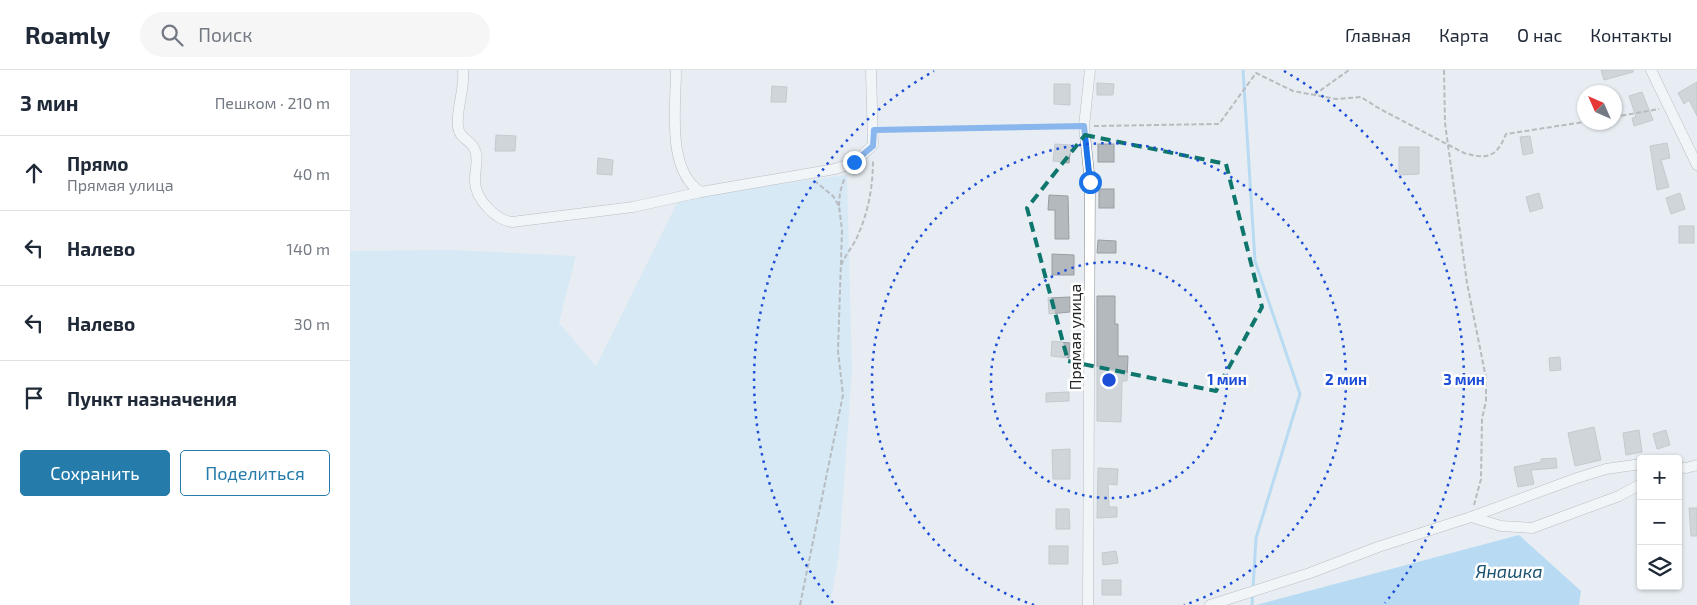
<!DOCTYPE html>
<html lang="ru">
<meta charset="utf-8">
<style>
:root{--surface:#fff;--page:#f6f6f7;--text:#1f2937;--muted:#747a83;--line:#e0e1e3;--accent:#257cab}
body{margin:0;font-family:"Exo 2",sans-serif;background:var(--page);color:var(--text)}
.controls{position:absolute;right:15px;bottom:15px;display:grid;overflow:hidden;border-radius:5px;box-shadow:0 1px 4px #0004}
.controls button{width:45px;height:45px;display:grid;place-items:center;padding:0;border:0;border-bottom:1px solid var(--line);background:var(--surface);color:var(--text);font:25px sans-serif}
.compass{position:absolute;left:1227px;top:15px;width:45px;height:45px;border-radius:50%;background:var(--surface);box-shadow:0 1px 4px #0004;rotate:315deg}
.stop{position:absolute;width:15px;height:15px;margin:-11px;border:4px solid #1a73e8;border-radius:50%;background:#fff}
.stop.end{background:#1a73e8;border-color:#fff;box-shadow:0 1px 5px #0008}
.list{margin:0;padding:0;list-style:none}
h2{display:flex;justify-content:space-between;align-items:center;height:65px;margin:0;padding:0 20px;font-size:21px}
h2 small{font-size:16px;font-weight:400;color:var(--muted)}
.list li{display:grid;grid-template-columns:32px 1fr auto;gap:15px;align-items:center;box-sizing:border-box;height:75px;padding:0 20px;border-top:1px solid var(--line)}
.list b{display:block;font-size:19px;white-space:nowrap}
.list p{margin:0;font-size:16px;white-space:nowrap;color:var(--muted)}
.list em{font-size:16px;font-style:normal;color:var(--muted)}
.actions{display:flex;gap:10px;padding:15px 20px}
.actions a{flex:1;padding:11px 0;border:1px solid var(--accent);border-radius:5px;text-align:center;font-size:18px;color:var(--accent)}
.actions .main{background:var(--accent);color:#fff}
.icon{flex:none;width:28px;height:28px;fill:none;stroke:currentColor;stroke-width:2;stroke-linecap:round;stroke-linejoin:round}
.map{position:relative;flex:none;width:1347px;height:535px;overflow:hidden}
header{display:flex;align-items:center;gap:30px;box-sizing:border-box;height:70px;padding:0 25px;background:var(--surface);border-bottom:1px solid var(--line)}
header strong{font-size:24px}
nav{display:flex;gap:28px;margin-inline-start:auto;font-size:18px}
.search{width:350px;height:45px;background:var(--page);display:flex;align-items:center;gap:12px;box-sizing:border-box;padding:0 18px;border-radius:28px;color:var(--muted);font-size:19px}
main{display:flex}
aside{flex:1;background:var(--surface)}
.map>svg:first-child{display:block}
.green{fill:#c4e4f9}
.water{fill:#7ec6f3}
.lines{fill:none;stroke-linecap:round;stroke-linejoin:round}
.stream{stroke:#7ec6f3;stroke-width:3}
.building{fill:#b3b9bd;stroke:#989ea2}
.minor-casing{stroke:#808689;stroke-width:11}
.path{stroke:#7d8185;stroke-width:2;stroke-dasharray:5 2.5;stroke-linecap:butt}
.minor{stroke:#fff;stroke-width:10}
.route{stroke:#1a73e8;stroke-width:6}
.marked{fill:none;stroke:#0f766e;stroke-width:4;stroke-dasharray:10 6;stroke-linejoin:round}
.ring{fill:none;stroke:#1d4ed8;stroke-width:2.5;stroke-dasharray:2.5 5}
.labels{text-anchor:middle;stroke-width:5;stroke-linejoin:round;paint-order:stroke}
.street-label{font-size:16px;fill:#222426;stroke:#fff}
.water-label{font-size:18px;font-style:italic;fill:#1b5170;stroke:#fff}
.centre{fill:#1d4ed8;stroke:#fff;stroke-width:2.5}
.ring-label{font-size:15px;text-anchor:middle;font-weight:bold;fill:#1d4ed8;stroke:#fff;stroke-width:5;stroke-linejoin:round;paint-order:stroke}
</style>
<header>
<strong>Roamly</strong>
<div class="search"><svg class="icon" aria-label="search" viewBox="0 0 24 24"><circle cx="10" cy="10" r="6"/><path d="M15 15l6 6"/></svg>Поиск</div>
<nav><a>Главная</a><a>Карта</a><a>О нас</a><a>Контакты</a></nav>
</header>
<main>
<aside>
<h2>3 мин<small>Пешком · 210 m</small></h2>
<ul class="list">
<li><svg class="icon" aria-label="ahead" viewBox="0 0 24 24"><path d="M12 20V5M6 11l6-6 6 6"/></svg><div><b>Прямо</b><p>Прямая улица</p></div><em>40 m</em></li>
<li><svg class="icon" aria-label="left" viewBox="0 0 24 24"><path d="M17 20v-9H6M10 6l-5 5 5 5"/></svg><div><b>Налево</b></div><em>140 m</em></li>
<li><svg class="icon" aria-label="left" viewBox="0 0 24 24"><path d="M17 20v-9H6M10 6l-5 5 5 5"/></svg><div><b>Налево</b></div><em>30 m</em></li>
<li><svg class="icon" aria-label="arrive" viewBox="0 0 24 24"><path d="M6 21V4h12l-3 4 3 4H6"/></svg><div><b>Пункт назначения</b></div></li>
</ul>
<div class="actions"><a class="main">Сохранить</a><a>Поделиться</a></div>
</aside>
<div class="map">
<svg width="1347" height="535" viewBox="0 0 1347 535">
<rect width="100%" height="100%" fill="#e7edf2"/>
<!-- green -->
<path class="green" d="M497,105L502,300L489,483L480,535H0V181L103,180L226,186L209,253L246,296L330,127Z"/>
<!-- water -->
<path class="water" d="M1169,465L1231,521L1229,535H906Z"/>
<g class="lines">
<!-- stream -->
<path class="stream" d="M893,0L905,191L950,324L906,468L902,535"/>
</g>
<!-- building -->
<g class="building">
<path d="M1251,0H1283V2L1254,10Z"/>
<path d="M1347,12V46L1339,30L1334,34L1328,23Z"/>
<path d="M747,13L764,14L763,25H747Z"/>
<path d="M704,14H720V35L704,34Z"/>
<path d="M422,16L437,17L436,32H421Z"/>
<path d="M1292,22L1303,50L1284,56L1282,48L1286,47L1279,26Z"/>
<path d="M146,65L166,66L165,81H145Z"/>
<path d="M1180,66L1183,83L1173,85L1170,67Z"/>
<path d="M1317,73L1320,88L1311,90L1319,117L1307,120L1300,76Z"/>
<path d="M705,74L721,75L719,93L703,91Z"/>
<rect x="748" y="74" width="16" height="18"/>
<path d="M1049,77H1069V104L1049,105Z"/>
<path d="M248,88L263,90L262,105L247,104Z"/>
<rect x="749" y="119" width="15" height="19"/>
<path d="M1189,123L1193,138L1180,142L1176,127Z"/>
<path d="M1330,123L1335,139L1321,144L1316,128Z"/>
<path d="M699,125L718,126L719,169H705V140H698Z"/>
<rect x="1329" y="156" width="15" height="17"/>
<path d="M748,170L766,171V183H747Z"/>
<path d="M702,184L724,185V205H702Z"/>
<path d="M747,226H765V254H768V286H778L777,311H772L771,352L747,351Z"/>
<path d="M720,227V242L699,244L698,228Z"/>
<path d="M702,271L720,273L719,288L701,286Z"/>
<path d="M1210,287L1211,300L1200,301L1199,288Z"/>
<path d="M719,322V331L696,332V323Z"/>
<path d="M1244,357L1251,390L1225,396L1218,363Z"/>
<path d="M1289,360L1292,382L1276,385L1273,363Z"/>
<path d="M1316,360L1320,375L1307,379L1303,364Z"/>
<path d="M720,379V409H703L702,380Z"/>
<path d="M1206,388L1207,398L1181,400L1184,414L1168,417L1164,397L1191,392V389Z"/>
<path d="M748,398L768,399L767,415L758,414L759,437H767V447L747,448Z"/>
<path d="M1339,438H1347V466H1341Z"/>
<path d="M706,439H719L720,459H706Z"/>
<rect x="699" y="476" width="19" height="18"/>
<path d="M766,481L768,493L753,495L752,483Z"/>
<rect x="752" y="510" width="19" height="15"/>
</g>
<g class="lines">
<!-- minor casing -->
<g class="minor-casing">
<g id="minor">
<path d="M113,0C115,20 106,38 108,57C109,68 120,70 124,78C130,89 124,101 125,112C126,130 146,150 162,152L283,137L351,122L485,99L505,92L523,75L521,0"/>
<path d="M326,0C326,36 316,101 351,122"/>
<path d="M1301,0L1347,95"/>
<path d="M1328,397L1336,398L1347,395"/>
<path d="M1121,447L1151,456L1182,458L1269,426L1291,414"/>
<path d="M738,535L740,112L734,56L740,0"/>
<path d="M860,535L960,503L1028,477L1121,447L1227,408L1256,399L1291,394"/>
</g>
</g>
<!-- path -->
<g class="path">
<path d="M1094,0L1095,53L1117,213L1136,308V331L1132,349L1131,409L1124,435"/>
<path d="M964,25L999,0"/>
<path d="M1264,47L1309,39"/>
<path d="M744,56L869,54L906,3L943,21L986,29L1011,27L1030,39L1114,83C1137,90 1147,87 1156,64L1234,52"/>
<path d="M531,60L724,56"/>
<path d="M489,136L490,122L495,107"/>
<path d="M491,195C496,184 504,175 508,165C519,140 523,115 523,89"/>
<path d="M450,535L493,325L488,281L492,160L489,136L483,126L466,112"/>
</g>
<!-- minor -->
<use href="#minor" class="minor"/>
</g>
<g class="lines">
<!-- route -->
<path class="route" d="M504,92L523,76L524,60L734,56L740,112"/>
</g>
<!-- marked area -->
<path d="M0 0H1347V535H0ZM735,65L876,94L912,237L866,321L718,291L677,138Z" fill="#e7edf2" fill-opacity=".55" fill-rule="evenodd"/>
<path class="marked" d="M735,65L876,94L912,237L866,321L718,291L677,138Z"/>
<!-- distance rings -->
<g class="ring">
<circle cx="759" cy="310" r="118"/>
<path d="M684 535A237 237 0 1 1 834 535"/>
<path d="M483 533A355 355 0 0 1 584 1M934 1A355 355 0 0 1 1035 533"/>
</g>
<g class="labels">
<!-- street labels -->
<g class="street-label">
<text transform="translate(725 267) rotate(-90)" y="6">Прямая улица</text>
</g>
<!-- water labels -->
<g class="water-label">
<text x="1159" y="508">Янашка</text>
</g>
</g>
<circle cx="759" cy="310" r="8" class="centre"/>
<g class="ring-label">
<text x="877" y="315">1 мин</text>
<text x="996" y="315">2 мин</text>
<text x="1114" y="315">3 мин</text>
</g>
</svg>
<div class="controls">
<button>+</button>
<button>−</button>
<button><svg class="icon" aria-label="layers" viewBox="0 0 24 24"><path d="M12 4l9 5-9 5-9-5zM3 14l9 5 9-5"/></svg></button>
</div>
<svg class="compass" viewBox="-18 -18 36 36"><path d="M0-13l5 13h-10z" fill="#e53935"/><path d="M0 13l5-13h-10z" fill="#747a83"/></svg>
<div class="stop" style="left:740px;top:112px"></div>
<div class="stop end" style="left:504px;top:92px"></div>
</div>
</main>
